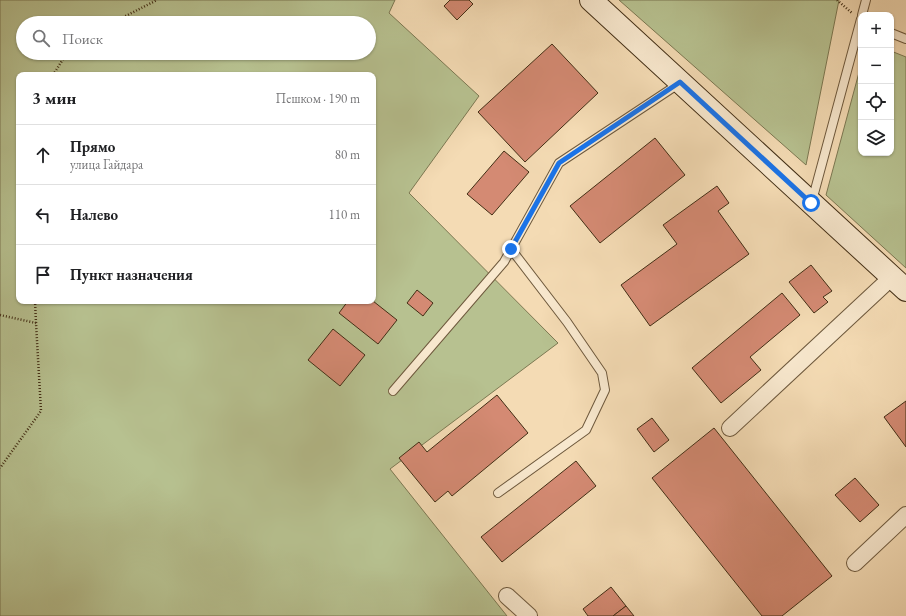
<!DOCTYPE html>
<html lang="ru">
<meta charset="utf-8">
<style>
:root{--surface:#fff;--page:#f6f6f6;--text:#202124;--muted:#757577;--line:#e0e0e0}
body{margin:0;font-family:"EB Garamond",serif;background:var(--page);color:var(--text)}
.controls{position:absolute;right:12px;top:12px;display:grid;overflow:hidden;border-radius:8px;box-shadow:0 1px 3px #0004}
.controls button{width:36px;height:36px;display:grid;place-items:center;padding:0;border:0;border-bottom:1px solid var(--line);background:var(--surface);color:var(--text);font:20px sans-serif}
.stop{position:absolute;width:12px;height:12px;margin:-9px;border:3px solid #1a73e8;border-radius:50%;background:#fff}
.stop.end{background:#1a73e8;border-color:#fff;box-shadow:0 1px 4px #0008}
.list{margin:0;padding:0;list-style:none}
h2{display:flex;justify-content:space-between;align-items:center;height:52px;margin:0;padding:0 16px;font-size:17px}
h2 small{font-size:13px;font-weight:400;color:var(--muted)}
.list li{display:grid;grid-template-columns:26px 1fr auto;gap:12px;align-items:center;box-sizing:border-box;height:60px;padding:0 16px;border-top:1px solid var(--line)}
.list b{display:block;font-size:15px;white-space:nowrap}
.list p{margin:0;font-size:13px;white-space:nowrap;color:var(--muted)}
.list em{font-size:13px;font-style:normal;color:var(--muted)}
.icon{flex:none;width:22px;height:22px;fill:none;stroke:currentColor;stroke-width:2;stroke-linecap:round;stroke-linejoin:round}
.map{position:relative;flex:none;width:906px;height:616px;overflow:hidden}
.search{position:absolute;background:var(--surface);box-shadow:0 1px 3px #0004;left:16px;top:16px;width:360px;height:44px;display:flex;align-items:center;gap:10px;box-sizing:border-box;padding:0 14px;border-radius:22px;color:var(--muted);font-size:15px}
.panel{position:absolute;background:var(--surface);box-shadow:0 1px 3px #0004;left:16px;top:72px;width:360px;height:232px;border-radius:8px}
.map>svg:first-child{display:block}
.green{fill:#b7c190;stroke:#7c7852;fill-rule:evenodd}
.building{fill:#d48a73;stroke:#422e15}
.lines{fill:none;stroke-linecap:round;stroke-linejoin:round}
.lane-casing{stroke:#6e593d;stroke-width:10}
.street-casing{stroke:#6e593d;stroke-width:18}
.secondary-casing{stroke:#422e15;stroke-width:24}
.path{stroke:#422e15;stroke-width:2.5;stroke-dasharray:1 2;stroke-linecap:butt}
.lane{stroke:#f8e8ce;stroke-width:8}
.street{stroke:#f8e8ce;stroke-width:16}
.secondary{stroke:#f8e8ce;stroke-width:22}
.route{stroke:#1a73e8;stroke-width:5}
</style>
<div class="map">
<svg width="906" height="616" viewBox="0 0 906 616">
<rect width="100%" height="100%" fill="#f4dbb4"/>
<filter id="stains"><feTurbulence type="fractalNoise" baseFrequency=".005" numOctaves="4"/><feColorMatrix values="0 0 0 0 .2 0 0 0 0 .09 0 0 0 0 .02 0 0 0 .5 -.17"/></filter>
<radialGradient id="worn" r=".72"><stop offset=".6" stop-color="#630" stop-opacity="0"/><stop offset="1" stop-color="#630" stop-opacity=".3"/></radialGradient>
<!-- green -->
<g class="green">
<path d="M0,0H395L389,13L479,96L409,193L558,343L390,469L507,616H0ZM23,23H369V53H23ZM19,75H373V301H19Z"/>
<path d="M619,0H839L806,165Z"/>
<path d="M891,51L906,57V268L826,195L861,65V153H891Z"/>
</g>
<!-- building -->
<g class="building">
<path d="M450,0H469L473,4L457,20L444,6Z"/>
<path d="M552,44L598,93L525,162L478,112Z"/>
<path d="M655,138L685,175L600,243L570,206Z"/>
<path d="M504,151L529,172L492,215L467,194Z"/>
<path d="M717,186L729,203L718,211L749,254L650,326L621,285L677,244L663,225Z"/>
<path d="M811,265L832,291L823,297L828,302L814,313L789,282Z"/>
<path d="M417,290L433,303L423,316L407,303Z"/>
<path d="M782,293L800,315L750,357L761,370L721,403L692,368Z"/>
<path d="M348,301H373L397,320L378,344L339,313Z"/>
<path d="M333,329L365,355L340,386L308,360Z"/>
<path d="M497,395L528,433L452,496L448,491L435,502L399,458L419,442L427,452Z"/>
<path d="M906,401V447L884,417Z"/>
<path d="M652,418L669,440L654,452L637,429Z"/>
<path d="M714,428L832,576L782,616H762L652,478Z"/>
<path d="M576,461L596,486L502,562L481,537Z"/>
<path d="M855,478L879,505L860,522L835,495Z"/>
<path d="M611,587L626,606L613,616H588L583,609Z"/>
<path d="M626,606L634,616H613Z"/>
</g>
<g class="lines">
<!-- lane casing -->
<g class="lane-casing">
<g id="lane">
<path d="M862,15L866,0"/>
<path d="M891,33L906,39"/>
<path d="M812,201L861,19"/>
<path d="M393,391L504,262L559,163L680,83"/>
<path d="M498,493L586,430L605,390L602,373L567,322L511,249"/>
</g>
</g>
<!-- street casing -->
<g class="street-casing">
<g id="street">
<path d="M730,428L892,277"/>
<path d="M855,563L906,515"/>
<path d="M507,596L529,616"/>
</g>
</g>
<!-- secondary casing -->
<g class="secondary-casing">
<path id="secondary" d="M591,0L906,290"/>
</g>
<!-- path -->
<g class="path">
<path d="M837,0L852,13"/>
<path d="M112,23L157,0"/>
<path d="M53,75L67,53"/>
<path d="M35,301L36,323"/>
<path d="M0,315L36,323L41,411L0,468"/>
</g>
<!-- lane -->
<use href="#lane" class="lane"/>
<!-- street -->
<use href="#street" class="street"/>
<!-- secondary -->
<use href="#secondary" class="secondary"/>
</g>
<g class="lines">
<!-- route -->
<path class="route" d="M511,249L559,163L680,82L811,203"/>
</g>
<rect width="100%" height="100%" filter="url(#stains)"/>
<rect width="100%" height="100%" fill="url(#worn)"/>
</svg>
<div class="controls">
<button>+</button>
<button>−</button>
<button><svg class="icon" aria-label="locate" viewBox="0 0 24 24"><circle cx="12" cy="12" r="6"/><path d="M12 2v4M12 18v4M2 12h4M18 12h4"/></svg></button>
<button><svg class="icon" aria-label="layers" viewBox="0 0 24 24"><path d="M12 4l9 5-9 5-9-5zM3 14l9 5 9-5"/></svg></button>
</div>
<div class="stop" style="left:811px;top:203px"></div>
<div class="stop end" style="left:511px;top:249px"></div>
<div class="search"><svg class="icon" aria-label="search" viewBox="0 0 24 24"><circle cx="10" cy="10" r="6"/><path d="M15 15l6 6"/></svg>Поиск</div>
<section class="panel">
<h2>3 мин<small>Пешком · 190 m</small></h2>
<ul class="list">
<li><svg class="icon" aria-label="ahead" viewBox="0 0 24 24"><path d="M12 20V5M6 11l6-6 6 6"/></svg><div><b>Прямо</b><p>улица Гайдара</p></div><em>80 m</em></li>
<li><svg class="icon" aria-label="left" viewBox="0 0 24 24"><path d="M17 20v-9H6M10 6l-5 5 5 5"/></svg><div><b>Налево</b></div><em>110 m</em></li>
<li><svg class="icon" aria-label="arrive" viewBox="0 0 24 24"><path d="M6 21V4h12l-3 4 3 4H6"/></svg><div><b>Пункт назначения</b></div></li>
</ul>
</section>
</div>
